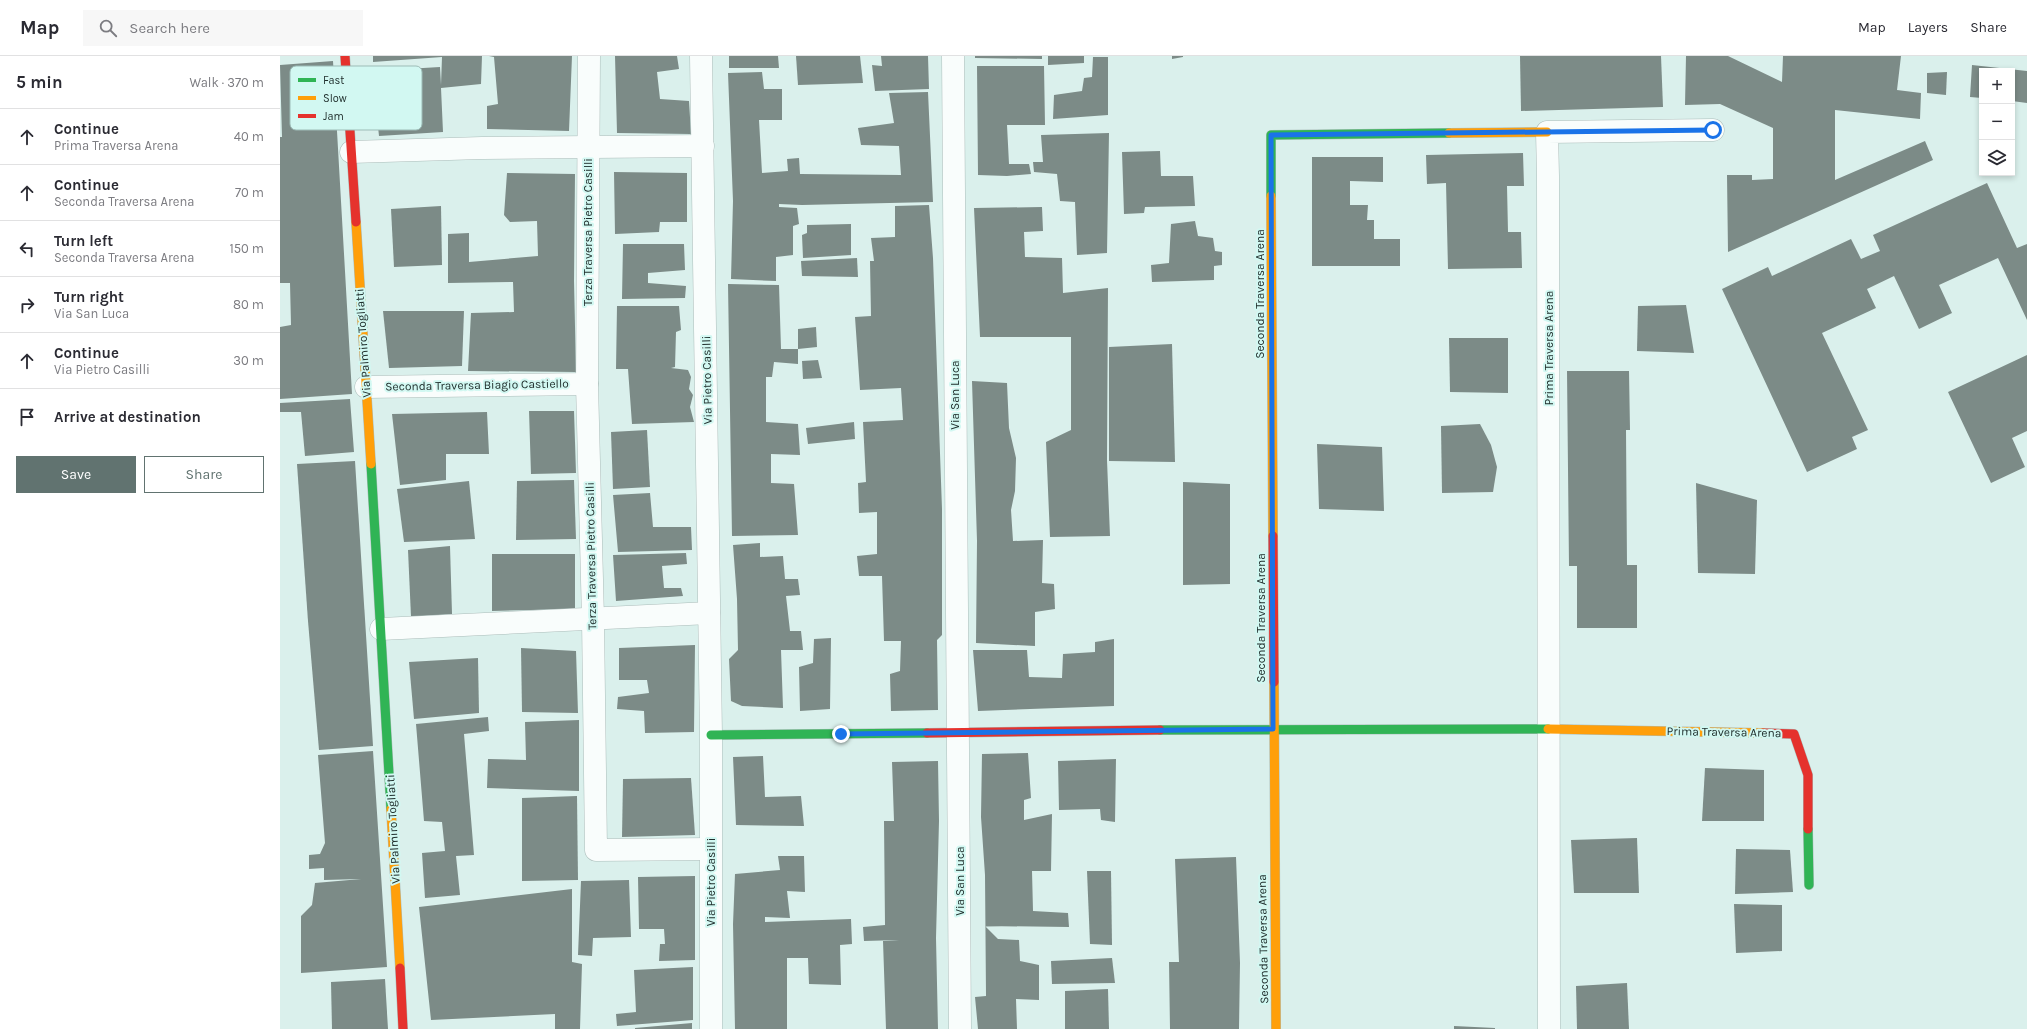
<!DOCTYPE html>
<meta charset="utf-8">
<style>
:root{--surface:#fff;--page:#f7f7f7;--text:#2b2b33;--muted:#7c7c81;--line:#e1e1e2;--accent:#617370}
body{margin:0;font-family:Karla,sans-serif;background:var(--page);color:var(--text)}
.controls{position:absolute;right:12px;top:12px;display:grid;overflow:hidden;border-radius:0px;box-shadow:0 2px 6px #0003}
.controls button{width:36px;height:36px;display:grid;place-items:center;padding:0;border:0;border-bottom:1px solid var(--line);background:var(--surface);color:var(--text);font:20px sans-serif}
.stop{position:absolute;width:12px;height:12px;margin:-9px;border:3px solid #1a73e8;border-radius:50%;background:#fff}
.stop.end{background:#1a73e8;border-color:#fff;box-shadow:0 1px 4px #0008}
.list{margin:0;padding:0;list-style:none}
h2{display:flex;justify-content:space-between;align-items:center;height:52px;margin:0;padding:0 16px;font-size:17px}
h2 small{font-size:13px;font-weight:400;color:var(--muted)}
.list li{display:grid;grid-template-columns:26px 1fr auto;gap:12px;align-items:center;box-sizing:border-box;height:56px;padding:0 16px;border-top:1px solid var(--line)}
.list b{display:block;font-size:15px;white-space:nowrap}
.list p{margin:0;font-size:13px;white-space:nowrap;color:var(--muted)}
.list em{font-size:13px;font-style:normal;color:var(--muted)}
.actions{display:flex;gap:8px;padding:12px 16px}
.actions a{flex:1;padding:9px 0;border:1px solid var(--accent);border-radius:0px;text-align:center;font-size:14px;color:var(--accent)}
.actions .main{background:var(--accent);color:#fff}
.icon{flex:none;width:22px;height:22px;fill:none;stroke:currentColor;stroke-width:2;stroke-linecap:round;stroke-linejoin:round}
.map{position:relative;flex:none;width:1747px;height:973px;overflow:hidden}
header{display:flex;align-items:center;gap:24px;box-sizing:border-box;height:56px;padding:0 20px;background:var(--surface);border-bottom:1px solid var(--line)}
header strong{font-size:19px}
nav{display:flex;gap:22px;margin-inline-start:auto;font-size:14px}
.search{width:280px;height:36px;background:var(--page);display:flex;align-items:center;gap:10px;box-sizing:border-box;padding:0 14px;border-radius:0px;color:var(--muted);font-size:15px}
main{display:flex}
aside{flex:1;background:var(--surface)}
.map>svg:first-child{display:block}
.building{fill:#7c8b87}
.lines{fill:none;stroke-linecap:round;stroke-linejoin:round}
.street-casing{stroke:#acbdba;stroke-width:23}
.fast-casing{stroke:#acbdba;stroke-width:10}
.slow-casing{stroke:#acbdba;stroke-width:10}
.jam-casing{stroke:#acbdba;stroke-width:10}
.street{stroke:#f9fdfc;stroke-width:22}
.fast{stroke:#30b455;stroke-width:9}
.slow{stroke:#ff9f0a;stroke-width:9}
.jam{stroke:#e5322d;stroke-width:9}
.route{stroke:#1a73e8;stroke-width:5}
.labels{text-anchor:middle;stroke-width:4;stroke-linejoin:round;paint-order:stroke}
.street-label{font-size:12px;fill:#202f2d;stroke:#d2f8f2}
.key{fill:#d2f8f2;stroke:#9dbcb7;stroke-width:1}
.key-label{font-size:11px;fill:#202f2d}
</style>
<header>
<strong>Map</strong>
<div class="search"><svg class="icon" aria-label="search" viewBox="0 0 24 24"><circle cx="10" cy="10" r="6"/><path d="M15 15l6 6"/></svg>Search here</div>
<nav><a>Map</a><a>Layers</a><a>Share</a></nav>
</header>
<main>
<aside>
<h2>5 min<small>Walk · 370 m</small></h2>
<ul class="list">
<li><svg class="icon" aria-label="ahead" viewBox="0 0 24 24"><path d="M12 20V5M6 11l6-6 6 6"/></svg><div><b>Continue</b><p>Prima Traversa Arena</p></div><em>40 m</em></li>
<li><svg class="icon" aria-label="ahead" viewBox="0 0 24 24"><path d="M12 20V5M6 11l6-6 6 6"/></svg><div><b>Continue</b><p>Seconda Traversa Arena</p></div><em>70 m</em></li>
<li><svg class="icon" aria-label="left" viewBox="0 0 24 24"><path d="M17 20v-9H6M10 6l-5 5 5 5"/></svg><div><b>Turn left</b><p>Seconda Traversa Arena</p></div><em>150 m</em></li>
<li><svg class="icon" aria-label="right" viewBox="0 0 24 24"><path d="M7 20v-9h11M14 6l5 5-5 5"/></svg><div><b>Turn right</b><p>Via San Luca</p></div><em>80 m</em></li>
<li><svg class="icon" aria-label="ahead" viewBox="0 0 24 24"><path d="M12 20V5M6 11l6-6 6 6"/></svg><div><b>Continue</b><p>Via Pietro Casilli</p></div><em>30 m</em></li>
<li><svg class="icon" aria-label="arrive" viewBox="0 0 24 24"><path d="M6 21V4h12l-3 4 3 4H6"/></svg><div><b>Arrive at destination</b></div></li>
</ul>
<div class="actions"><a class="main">Save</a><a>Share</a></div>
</aside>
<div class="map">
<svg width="1747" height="973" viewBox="0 0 1747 973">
<rect width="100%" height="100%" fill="#daf0ec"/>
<!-- building -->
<g class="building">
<path d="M93,0H202L201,28L161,32L163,76L99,80L92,15L160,11L161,29L162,1L93,6Z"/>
<path d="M209,0H292L289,75L207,73V50L218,48L214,1Z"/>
<path d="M335,0H397L399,13L377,16L380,43L409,45L411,78L337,77Z"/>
<path d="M449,0H498L499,12H449Z"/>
<path d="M516,0H580L583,27L518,29Z"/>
<path d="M601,0H648L649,33L595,35L592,9L602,10Z"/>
<path d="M695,0H762V3L695,2Z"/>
<path d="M768,0H804V7L768,9Z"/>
<path d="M892,0H903V1L892,3Z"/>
<path d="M1240,0H1381L1383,51L1241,55Z"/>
<path d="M1406,0H1448L1502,26L1503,0H1621L1617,34L1641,37L1640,63L1555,54V124L1645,85L1653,104L1448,196L1447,119H1472V124L1493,123V72L1440,48L1405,49Z"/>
<path d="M813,1H828V59L773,63L774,39L802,35L804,22L812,21Z"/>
<path d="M53,5L72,338L0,343V271L11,269L10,227H0V81H2L0,9Z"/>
<path d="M1692,9L1747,15V47L1732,45V15H1702V42L1690,41Z"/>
<path d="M697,10H764L765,69H727L729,108H749L751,118L727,120L698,119Z"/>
<path d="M482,16L484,33H502V64H479L482,117L508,115L507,103L519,102L520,118L621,119L619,90L581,89L578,72L614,67L609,37L648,36L653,146L522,149L499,148V151L517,152L519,168L513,170V199L496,201V225L451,223L453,145L448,17Z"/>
<path d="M1667,16L1666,39L1647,37V17Z"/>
<path d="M829,77L827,197L797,199L795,146L780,145L777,118L754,116L753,106H763L761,79Z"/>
<path d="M880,95L881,120H913L915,150L865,151L864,157L844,158L842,96Z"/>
<path d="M1243,97L1244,130H1227L1228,176H1241L1242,212L1168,213L1166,127L1147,128L1146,99Z"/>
<path d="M1032,101H1103V126L1070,125V149H1088L1087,164H1094V183H1120V210H1032Z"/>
<path d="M334,116L407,117V166H380L379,176L335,178Z"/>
<path d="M227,117L295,118L294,225L296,316L188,315L191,257L234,256L233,226L168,227V178L189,177V206L258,200L257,165L230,166L224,159Z"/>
<path d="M1707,127L1737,192L1747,188V264L1718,202L1659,229L1672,257L1639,273L1614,220L1587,233L1596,252L1542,277L1588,374L1572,381L1577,393L1527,416L1442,233L1488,211L1492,220L1571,183L1581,203L1600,195L1593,179Z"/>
<path d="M649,149L653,202L662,453V579L657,584L658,654L611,655L610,618L620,615L621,585H604L602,520H579L577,500L597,498V456L579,457L578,427L586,426L583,366L623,364L621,332L580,334L575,261L591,260L590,205H594L591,182L615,181V150Z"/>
<path d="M161,150L162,209L114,211L111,153Z"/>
<path d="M762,151L763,175L744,176L745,201L782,202L783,237L828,232L827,404L830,480L770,481L766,386L791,374V281H700L694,152Z"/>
<path d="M915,165L918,180L933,182L935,195L942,196V209L934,210V224L872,226L871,209L889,207L891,168Z"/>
<path d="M571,168V199L523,202L522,179L527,177V169Z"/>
<path d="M343,188H404L405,214L368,217V227L406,230L405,242L342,243Z"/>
<path d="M577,202L578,221L522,220L521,205Z"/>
<path d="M448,228L499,229L501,293H518V308L494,306L492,321H486V366L518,368L520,399L491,398V427L514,428L518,479L452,480Z"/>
<path d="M1406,249L1414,297L1357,295L1358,250Z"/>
<path d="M337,250H399L401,274L396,276L395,311L391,312L408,314L411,321L409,333L413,339L410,351L414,366L352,368L348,313H336Z"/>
<path d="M103,255H184L182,310L109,312Z"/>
<path d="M536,271L537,291L518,293V273Z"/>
<path d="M1169,282H1228V337L1170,336Z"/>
<path d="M892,288L895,406L829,405V291Z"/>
<path d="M1747,299V375L1732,382L1745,411L1711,427L1668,336Z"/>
<path d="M538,304L542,322L523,323L522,305Z"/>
<path d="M1287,315H1349L1350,374H1346L1347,509H1357V572H1297V510H1289Z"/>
<path d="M692,325L727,327L729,372L736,402L735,435L731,454L733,485L763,484L762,527L774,528L775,553L755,556V590L696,587L697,485Z"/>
<path d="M70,343L74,396L25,400L21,356H0V347Z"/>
<path d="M249,355H294L296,417L251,418Z"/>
<path d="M207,356L209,398H166V424L120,429L112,358Z"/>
<path d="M574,366L575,383L528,388L526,372Z"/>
<path d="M1200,368L1211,389L1217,411L1213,436L1162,437L1161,370Z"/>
<path d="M367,374L370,431L333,433L331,376Z"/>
<path d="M1037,388L1102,391L1104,455L1039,453Z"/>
<path d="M75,405L93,690L39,694L28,565L17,408Z"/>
<path d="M294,424L296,483L236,484L237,425Z"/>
<path d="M189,425L195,483L124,486L117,433Z"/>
<path d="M903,426L950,428V528L903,529Z"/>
<path d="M1416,427L1477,444L1475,518L1418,517Z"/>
<path d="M370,437L373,471H411L412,494L338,496L333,439Z"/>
<path d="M480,487V501L503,500L505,523H518L520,539L506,540L510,575H521L523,594H501L503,652L462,650L451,645L449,603L458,594L457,543L453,489Z"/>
<path d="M170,490L172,558L131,561L128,494Z"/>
<path d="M406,497L407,508L382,510L384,532H401L403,540L336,545L333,499Z"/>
<path d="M212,498H295V553L212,555Z"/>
<path d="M551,582L550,653L520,655L519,611L533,607L534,583Z"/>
<path d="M834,583V650L698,655L693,594H747L749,621L782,622L783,598L815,596V586Z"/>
<path d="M415,589L414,676L365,677L364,655L337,653L338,641L369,637L367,624H339V592Z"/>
<path d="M241,592L296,595L298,657L242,656Z"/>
<path d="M198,602L199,657L134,663L129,606Z"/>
<path d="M208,661L209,675L184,678L194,799L176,800L180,839L145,842L142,797L165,795L162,766L144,765L136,668Z"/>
<path d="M299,664V735L207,732L208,703L246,704L245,666Z"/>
<path d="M93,695L107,911L21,917V860L32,849L35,827L81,823L44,824V812L29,813V799L40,798L45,787L38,699Z"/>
<path d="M748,697L751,742L744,744V764L772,758L771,815H752L753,855L788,857L789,871L705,870L718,883L739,884L740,905L759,909V944L736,943L737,973H698L695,941L706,940L705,819L701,761L702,698Z"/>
<path d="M483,700L485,741L521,740L524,770L456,769L453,701Z"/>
<path d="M836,703L835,766L821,764L820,753L779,754L778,705Z"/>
<path d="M658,705L659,765L656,882L658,973H606L603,885L619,884L584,885L583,871L605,869L604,765H614L612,706Z"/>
<path d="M1425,712L1484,714V765H1422Z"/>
<path d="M411,722L415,779L342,781L343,723Z"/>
<path d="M297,740L298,824L242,825V742Z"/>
<path d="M1357,782L1359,837H1294L1291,784Z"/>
<path d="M1456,793L1510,794L1513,836L1455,838Z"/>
<path d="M498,800H524L525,836L507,835L510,862L485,861V866L571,863L572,888L560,889L561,929L529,928L528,902H507V973H455L453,868L455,818L500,814Z"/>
<path d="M956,801L960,907L959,973H890L889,906H899L895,803Z"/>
<path d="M807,815H831L832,889L810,888Z"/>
<path d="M415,820V904L379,905L380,888H385L384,873H359L358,821Z"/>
<path d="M349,824L351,881L313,882L312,900L298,899L301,825Z"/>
<path d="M292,833V906L302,908L300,973H275V958L151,964L139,851Z"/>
<path d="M1454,848L1502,849V895L1456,897Z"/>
<path d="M832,902L835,927L772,928L771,905Z"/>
<path d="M413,911V964L337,970L336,958L356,956L354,914Z"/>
<path d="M105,923L108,973H52L51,926Z"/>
<path d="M1347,927L1349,973H1297L1296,930Z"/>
<path d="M828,933L829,973H785V935Z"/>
<path d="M412,967V973H355V972Z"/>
<path d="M1174,970L1215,972V973H1174Z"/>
</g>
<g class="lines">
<!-- street casing -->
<g class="street-casing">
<g id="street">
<path d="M309,0L307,328L313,563L316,794L430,793"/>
<path d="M421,0L431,679V973"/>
<path d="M673,0L680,973"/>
<path d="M71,96L202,92L423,90"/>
<path d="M86,331L307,328"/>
<path d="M101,573L429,557"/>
<path d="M1269,973L1268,120L1267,76L1433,74"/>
</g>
</g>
<!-- fast casing -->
<g class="fast-casing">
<g id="fast">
<path d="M991,140V79L1169,77"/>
<path d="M91,408L111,753"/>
<path d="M880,674L1268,673"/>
<path d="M431,679L647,677"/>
<path d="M1528,773L1529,829"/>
</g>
</g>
<!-- slow casing -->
<g class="slow-casing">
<g id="slow">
<path d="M1169,77L1267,76"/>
<path d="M991,140L993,480"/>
<path d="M76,166L91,408"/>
<path d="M994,626L996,973"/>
<path d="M1268,673L1483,677"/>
<path d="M111,753L120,912"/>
</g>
</g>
<!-- jam casing -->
<g class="jam-casing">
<g id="jam">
<path d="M65,0L76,166"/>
<path d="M993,480L994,626"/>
<path d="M647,677L880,674"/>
<path d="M1483,677L1514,678L1528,719V773"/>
<path d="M120,912L123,973"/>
</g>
</g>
<!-- street -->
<use href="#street" class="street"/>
<!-- fast -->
<use href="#fast" class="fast"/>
<!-- slow -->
<use href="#slow" class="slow"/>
<!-- jam -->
<use href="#jam" class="jam"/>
</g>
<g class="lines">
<!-- route -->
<path class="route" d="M561,678L993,673L991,79L1433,74"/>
</g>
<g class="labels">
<!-- street labels -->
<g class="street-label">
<text transform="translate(308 176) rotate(-90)" y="4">Terza Traversa Pietro Casilli</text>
<text transform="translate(980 238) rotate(-90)" y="4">Seconda Traversa Arena</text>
<text transform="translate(83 287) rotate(-94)" y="4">Via Palmiro Togliatti</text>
<text transform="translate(1269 292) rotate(-90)" y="4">Prima Traversa Arena</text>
<text transform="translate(427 324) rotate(-91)" y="4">Via Pietro Casilli</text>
<text transform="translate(197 329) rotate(-1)" y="4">Seconda Traversa Biagio Castiello</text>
<text transform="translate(675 339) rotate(-90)" y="4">Via San Luca</text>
<text transform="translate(311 500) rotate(-91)" y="4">Terza Traversa Pietro Casilli</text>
<text transform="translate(981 562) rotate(-90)" y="4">Seconda Traversa Arena</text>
<text transform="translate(1444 676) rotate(1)" y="4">Prima Traversa Arena</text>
<text transform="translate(113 773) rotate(-93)" y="4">Via Palmiro Togliatti</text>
<text transform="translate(680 825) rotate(-90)" y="4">Via San Luca</text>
<text transform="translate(431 826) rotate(-90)" y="4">Via Pietro Casilli</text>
<text transform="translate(983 883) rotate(-91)" y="4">Seconda Traversa Arena</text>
</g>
</g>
<!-- legend -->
<rect x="10" y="10" width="132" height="64" rx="6" class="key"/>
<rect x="18" y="22" width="18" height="4" fill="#30b455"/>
<rect x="18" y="40" width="18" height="4" fill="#ff9f0a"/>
<rect x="18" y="58" width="18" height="4" fill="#e5322d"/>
<g class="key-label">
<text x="43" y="28">Fast</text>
<text x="43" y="46">Slow</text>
<text x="43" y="64">Jam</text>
</g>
</svg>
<div class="controls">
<button>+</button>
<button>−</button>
<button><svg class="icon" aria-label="layers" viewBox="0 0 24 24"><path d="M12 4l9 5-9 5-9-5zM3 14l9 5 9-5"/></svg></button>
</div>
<div class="stop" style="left:1433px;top:74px"></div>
<div class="stop end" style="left:561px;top:678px"></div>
</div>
</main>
